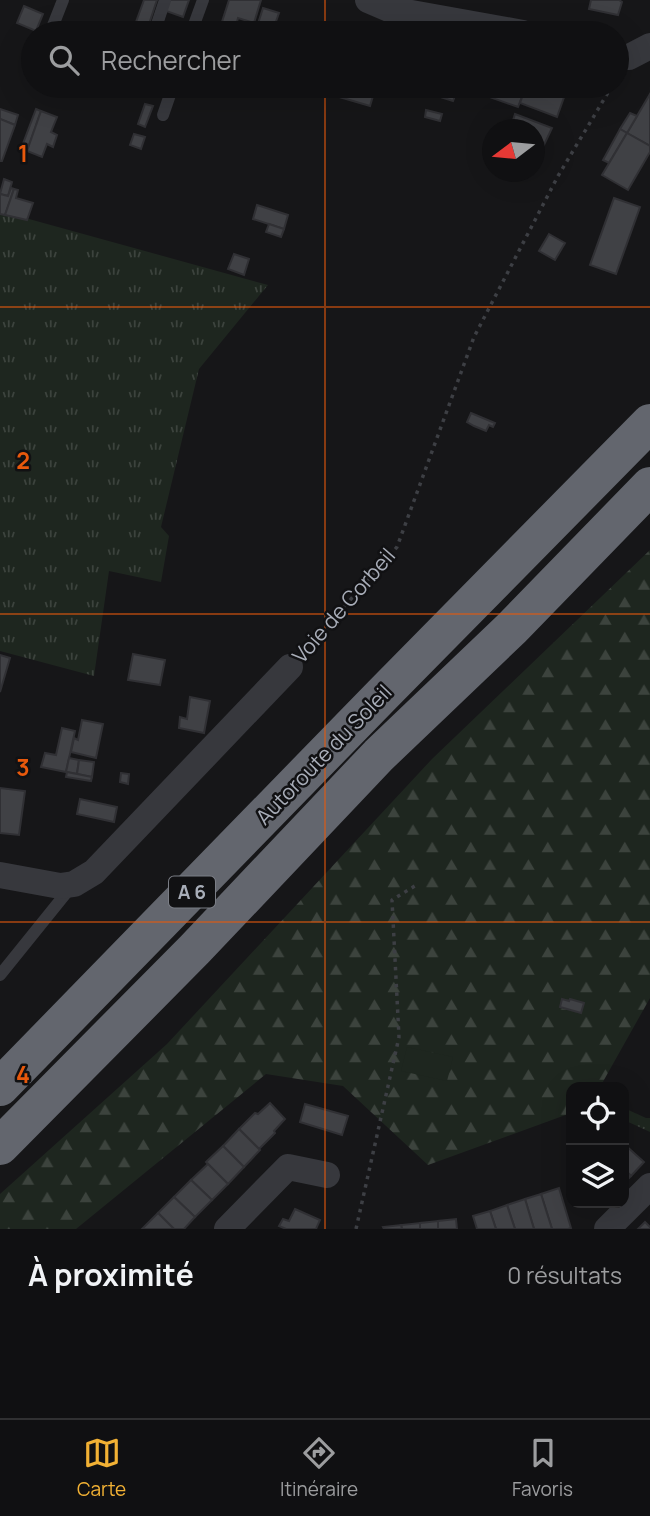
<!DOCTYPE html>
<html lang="fr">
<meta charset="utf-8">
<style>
:root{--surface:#101012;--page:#19191b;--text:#f1f3f6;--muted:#9c9d9f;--line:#303032;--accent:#f2b134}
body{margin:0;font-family:Manrope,sans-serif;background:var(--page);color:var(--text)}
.controls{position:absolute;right:21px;bottom:21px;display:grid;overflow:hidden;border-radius:14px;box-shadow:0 7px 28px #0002}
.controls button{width:63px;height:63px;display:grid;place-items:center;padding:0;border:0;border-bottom:2px solid var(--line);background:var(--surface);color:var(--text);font:35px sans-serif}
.compass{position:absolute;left:482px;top:119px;width:63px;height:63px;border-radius:50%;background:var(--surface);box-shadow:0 7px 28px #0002;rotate:254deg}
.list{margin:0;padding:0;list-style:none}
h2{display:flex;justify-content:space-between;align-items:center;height:91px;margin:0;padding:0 28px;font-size:30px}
h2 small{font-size:23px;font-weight:400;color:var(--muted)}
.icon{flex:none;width:38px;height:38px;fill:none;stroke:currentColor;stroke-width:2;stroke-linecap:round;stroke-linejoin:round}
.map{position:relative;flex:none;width:650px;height:1229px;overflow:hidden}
.search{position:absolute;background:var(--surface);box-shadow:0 7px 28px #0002;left:21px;right:21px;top:21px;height:77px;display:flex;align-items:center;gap:18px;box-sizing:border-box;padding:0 24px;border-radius:38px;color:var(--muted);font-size:26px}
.sheet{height:189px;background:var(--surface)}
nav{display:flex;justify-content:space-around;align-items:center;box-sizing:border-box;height:98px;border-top:2px solid var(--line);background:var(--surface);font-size:19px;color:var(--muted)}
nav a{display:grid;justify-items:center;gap:4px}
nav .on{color:var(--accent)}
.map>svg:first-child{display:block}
.grass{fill:url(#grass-tufts)}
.forest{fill:url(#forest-firs)}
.pitch{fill:#1e261f}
.building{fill:#404145;stroke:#303034;stroke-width:2}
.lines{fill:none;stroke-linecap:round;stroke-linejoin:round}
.path{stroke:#3d3f44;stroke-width:3.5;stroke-dasharray:3.5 5;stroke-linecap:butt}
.lane{stroke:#37383d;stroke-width:12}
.street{stroke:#37383d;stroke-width:26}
.highway{stroke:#63666e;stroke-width:38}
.grid{fill:none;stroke:#e8590c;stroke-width:2;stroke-opacity:0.55}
.labels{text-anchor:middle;stroke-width:5;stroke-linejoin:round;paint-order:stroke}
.shield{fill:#111113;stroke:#7b7e86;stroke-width:2}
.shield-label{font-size:19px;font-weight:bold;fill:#a8adb8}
.street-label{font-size:21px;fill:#a8adb8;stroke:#111113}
.grid-label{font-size:23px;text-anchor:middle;font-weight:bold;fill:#e8590c;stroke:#111113;stroke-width:5;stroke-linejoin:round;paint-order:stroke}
</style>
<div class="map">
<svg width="650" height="1229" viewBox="0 0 650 1229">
<defs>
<pattern id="grass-tufts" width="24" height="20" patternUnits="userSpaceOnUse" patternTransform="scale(1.75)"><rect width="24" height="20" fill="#1e261f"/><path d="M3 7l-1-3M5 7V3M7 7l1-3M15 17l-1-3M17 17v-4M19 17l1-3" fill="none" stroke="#3c433d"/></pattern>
<pattern id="forest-firs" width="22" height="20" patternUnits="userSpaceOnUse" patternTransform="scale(1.75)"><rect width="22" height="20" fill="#1e261f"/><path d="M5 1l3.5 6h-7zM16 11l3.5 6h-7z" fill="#3c433d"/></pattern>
</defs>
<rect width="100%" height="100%" fill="#161618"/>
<!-- grass -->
<g class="grass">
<path d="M0,211L268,285L199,369L161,527L169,536L161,582L109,571L94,676L0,651Z"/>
<path d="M624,1108L646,1118H650V1132L624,1120Z"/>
</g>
<!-- forest -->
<path class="forest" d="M650,550V998L600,1087H571V1113L428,1165L343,1086L266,1074L76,1229H0V1194L167,1044L432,759Z"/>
<!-- pitch -->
<path class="pitch" d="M407,1047L453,1057L447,1081L401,1071Z"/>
<!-- building -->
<g class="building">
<path d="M144,0H157L146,33H132Z"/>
<path d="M170,0H189L183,17L166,11Z"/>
<path d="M229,0H261L254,23L238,18L235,30L221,25Z"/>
<path d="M591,0H619L622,2L618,15L589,9Z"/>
<path d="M24,6L43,14L36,31L17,23Z"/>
<path d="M263,8L279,13L272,33H255Z"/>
<path d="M148,86H161L158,95L146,91Z"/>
<path d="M339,86H376L370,106L336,96Z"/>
<path d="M427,86H459L453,101L425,92Z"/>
<path d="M484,86H526L518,107L481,94Z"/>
<path d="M526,86H557L567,89L557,117L520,103Z"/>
<path d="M650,94V146L627,133Z"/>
<path d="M145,104L153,106L145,127L138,124Z"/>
<path d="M0,109L18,115L15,125L0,119Z"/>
<path d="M36,109L41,111L27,151L21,149Z"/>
<path d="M426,110L442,114L440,121L425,117Z"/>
<path d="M41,111L57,117L51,132L57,135L53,147L47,144L42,157L27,151Z"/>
<path d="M630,113L637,116L627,133L620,129Z"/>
<path d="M515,114L552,128L543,147L534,144V130H510Z"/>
<path d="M0,119L15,125L2,161H0Z"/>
<path d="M620,129L627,133L609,163L603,160Z"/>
<path d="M627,133L650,146V152L628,190L602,175Z"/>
<path d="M134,134L145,137L141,149L130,145Z"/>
<path d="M4,179L12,182L8,196L0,194Z"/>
<path d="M11,188L14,189L5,215L0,214V194L8,196Z"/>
<path d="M14,189L18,190L16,198L33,203L27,220L5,215Z"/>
<path d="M614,198L640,207L616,274L590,265Z"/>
<path d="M257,205L288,215L284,229L253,219Z"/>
<path d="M269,224L284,229L281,237L266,232Z"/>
<path d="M549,234L565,243L555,260L539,251Z"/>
<path d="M234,254L249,259L244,275L228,269Z"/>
<path d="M471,413L495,423L493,427L489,425L486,431L474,426L467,422Z"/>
<path d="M133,654L165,660L160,685L128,680Z"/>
<path d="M0,655L10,658L0,692Z"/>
<path d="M190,697L210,701L204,733L179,728L180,717L187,719Z"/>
<path d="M82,720L103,724L96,758L71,752L74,738L78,740Z"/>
<path d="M62,728L75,731L66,772L41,767L45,753L56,755Z"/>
<path d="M69,758L79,760L77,774L66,772Z"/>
<path d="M79,760L94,762L92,777L77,774Z"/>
<path d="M67,772L92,777L91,781L66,777Z"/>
<path d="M121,773L129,774L128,784L120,782Z"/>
<path d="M0,788L25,791L19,835L0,833Z"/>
<path d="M80,799L117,807L114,822L77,814Z"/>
<path d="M562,999L569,1001L570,999L584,1003L581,1013L560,1007Z"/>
<path d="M270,1103L285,1119L274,1131L275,1133L259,1149L239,1129L255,1113L258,1114Z"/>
<path d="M305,1104L348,1116L342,1135L300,1122Z"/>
<path d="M239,1129L260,1150L244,1167L223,1146Z"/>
<path d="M624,1144L644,1162L631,1176L624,1169Z"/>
<path d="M223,1146L244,1167L228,1184L206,1162Z"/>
<path d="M208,1164L228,1184L212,1200L191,1180Z"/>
<path d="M624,1169L631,1176L624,1183Z"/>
<path d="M191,1180L212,1200L195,1217L174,1197Z"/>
<path d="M559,1188L571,1228L568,1229H552L541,1194Z"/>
<path d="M541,1194L552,1229H534L525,1199Z"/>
<path d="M174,1197L195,1217L184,1229H174L158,1213Z"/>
<path d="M525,1199L534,1229H515L507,1205Z"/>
<path d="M507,1205L515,1229H496L490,1211Z"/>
<path d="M295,1209L320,1220L316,1229H286L279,1226L283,1219L289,1221Z"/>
<path d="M490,1211L496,1229H477L473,1216Z"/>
<path d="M158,1213L174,1229H142Z"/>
<path d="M456,1219L457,1229H438V1221Z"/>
<path d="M438,1221V1229H420V1223Z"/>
<path d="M645,1222L650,1227V1229H638Z"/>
<path d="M420,1223V1229H402L401,1225Z"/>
<path d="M401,1225L402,1229H384L383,1227Z"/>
</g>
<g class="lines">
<!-- path -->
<g class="path">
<path d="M305,651L397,547L474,337L558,176L612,86"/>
<path d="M356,1229L399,1037L392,900L418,884"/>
</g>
<!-- lane -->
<g class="lane">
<path d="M52,28L63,0"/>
<path d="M154,33L165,0"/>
<path d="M191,33L203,0"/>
<path d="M135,88L136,86"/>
<path d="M163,115L173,86"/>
<path d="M0,975L71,887"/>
</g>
<!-- street -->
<g class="street">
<path d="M368,0L389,9L523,33"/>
<path d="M629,57L650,46"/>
<path d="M0,875L60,886L74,884L94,872L290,667"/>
<path d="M227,1229L288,1167L327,1175"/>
<path d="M607,1229L650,1186"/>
</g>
<!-- highway -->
<g class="highway">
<path d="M0,1087L382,695L650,423"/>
<path d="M0,1146L195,949L379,755L512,628L650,486"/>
</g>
</g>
<!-- grid -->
<path class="grid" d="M325,0V33M325,86V1229M0,307H650M0,614H650M0,922H650"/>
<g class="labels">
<!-- shield labels -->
<rect class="shield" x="169" y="876.5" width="46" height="31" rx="5"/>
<g class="shield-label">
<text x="192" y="899">A 6</text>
</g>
<!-- street labels -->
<g class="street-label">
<text transform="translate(344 606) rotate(-49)" y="7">Voie de Corbeil</text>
<text transform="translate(324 755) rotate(-46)" y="7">Autoroute du Soleil</text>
</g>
</g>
<g class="grid-label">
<text x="23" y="162">1</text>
<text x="23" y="469">2</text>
<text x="23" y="776">3</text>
<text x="23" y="1083">4</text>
</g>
</svg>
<div class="controls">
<button><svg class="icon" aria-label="locate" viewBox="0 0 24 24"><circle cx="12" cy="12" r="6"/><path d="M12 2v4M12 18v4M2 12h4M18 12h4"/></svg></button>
<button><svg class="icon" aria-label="layers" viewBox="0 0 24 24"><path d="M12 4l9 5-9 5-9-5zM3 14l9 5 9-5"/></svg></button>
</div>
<svg class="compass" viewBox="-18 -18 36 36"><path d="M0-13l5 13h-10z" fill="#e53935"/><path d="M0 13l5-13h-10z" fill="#9c9d9f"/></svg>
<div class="search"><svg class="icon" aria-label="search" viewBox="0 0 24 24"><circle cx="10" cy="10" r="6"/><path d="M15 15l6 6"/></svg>Rechercher</div>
</div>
<section class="sheet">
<h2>À proximité<small>0 résultats</small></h2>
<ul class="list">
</ul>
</section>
<nav>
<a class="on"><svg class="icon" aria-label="map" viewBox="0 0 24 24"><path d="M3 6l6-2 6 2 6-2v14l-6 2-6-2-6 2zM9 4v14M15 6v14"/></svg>Carte</a>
<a><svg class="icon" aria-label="directions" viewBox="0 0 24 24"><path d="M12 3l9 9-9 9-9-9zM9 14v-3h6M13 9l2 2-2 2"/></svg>Itinéraire</a>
<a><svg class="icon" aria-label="saved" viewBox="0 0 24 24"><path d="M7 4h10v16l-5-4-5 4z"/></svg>Favoris</a>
</nav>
